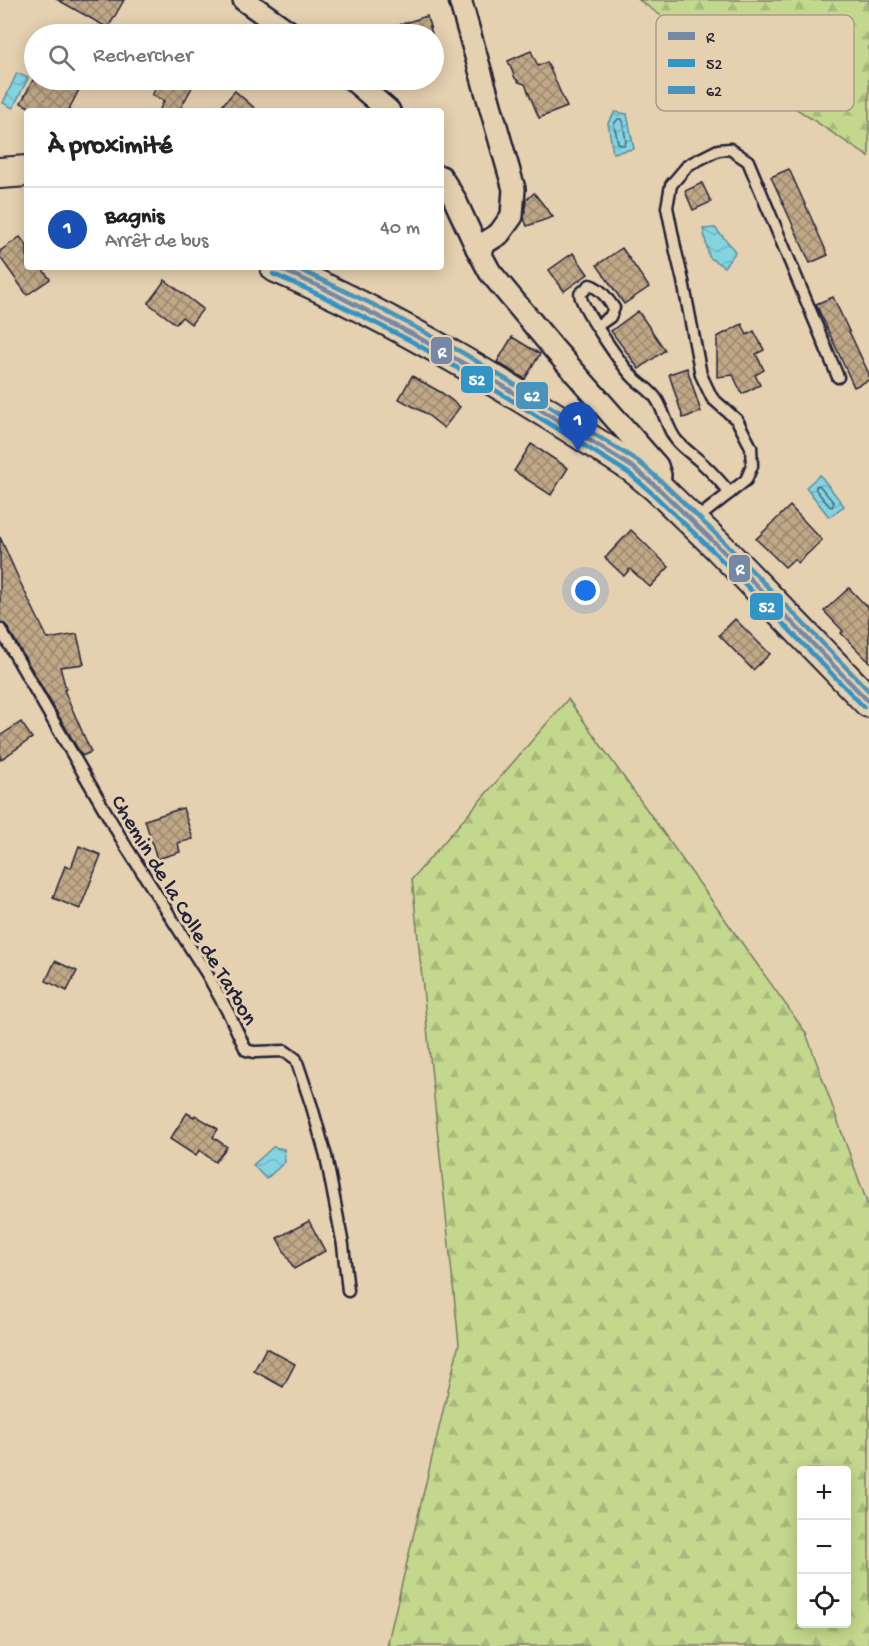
<!DOCTYPE html>
<html lang="fr">
<meta charset="utf-8">
<style>
:root{--surface:#fff;--page:#f6f6f6;--text:#222;--muted:#767676;--line:#e0e0e0;--accent:#111827}
body{margin:0;font-family:"Gochi Hand",sans-serif;background:var(--page);color:var(--text)}
.controls{position:absolute;right:18px;bottom:18px;display:grid;overflow:hidden;border-radius:6px;box-shadow:0 3px 15px #0003}
.controls button{width:54px;height:54px;display:grid;place-items:center;padding:0;border:0;border-bottom:2px solid var(--line);background:var(--surface);color:var(--text);font:30px sans-serif}
.you{position:absolute;left:586px;top:591px;width:21px;height:21px;margin:-15px;border:4px solid #fff;border-radius:50%;background:#1a73e8;box-shadow:0 0 0 9px #1a73e833}
.badge{display:grid;place-items:center;width:39px;height:39px;border-radius:50%;background:var(--accent);color:#fff;font-size:20px;font-weight:700}
.pin{position:absolute;translate:-50% -50px;filter:drop-shadow(0 2px 3px #0008)}
.pin::after{content:'';position:absolute;top:32px;width:21px;height:18px;background:inherit;clip-path:polygon(0 0,100% 0,50% 100%)}
.list{margin:0;padding:0;list-style:none}
h2{display:flex;justify-content:space-between;align-items:center;height:78px;margin:0;padding:0 24px;font-size:26px}
h2 small{font-size:20px;font-weight:400;color:var(--muted)}
.list li{display:grid;grid-template-columns:39px 1fr auto;gap:18px;align-items:center;box-sizing:border-box;height:84px;padding:0 24px;border-top:2px solid var(--line)}
.list b{display:block;font-size:22px;white-space:nowrap}
.list p{margin:0;font-size:20px;white-space:nowrap;color:var(--muted)}
.list em{font-size:20px;font-style:normal;color:var(--muted)}
.icon{flex:none;width:33px;height:33px;fill:none;stroke:currentColor;stroke-width:2;stroke-linecap:round;stroke-linejoin:round}
.map{position:relative;flex:none;width:869px;height:1646px;overflow:hidden}
.search{position:absolute;background:var(--surface);box-shadow:0 3px 15px #0003;left:24px;top:24px;width:420px;height:66px;display:flex;align-items:center;gap:15px;box-sizing:border-box;padding:0 21px;border-radius:33px;color:var(--muted);font-size:22px}
.panel{position:absolute;background:var(--surface);box-shadow:0 3px 15px #0003;left:24px;top:108px;width:420px;height:162px;border-radius:6px}
.map>svg:first-child{display:block}
.forest{fill:url(#forest-firs);stroke:#727d64;stroke-width:1.5;fill-rule:evenodd}
.water{fill:url(#water-waves);stroke:#5c8c9e;stroke-width:1.5}
.lines{fill:none;stroke-linecap:round;stroke-linejoin:round}
.shore{stroke:#49697d;stroke-width:1.5}
.building{fill:url(#building-cross-hatch);stroke:#22223b;stroke-width:1.5}
.lane-casing{stroke:#22223b;stroke-width:15}
.street-casing{stroke:#22223b;stroke-width:26}
.secondary-casing{stroke:#22223b;stroke-width:34}
.lane{stroke:#e5d0af;stroke-width:10}
.street{stroke:#e5d0af;stroke-width:21}
.secondary{stroke:#e5d0af;stroke-width:30}
.bus-1-casing{stroke:#e5d0af;stroke-width:9}
.bus-2-casing{stroke:#e5d0af;stroke-width:9}
.bus-3-casing{stroke:#e5d0af;stroke-width:9}
.bus-1{stroke:#7589a6;stroke-width:4.5}
.bus-2{stroke:#3394c6;stroke-width:4.5}
.bus-3{stroke:#4a94bb;stroke-width:4.5}
.labels{text-anchor:middle;stroke-width:6;stroke-linejoin:round;paint-order:stroke}
.street-label{font-size:22px;fill:#22223b;stroke:#e5d0af}
.key{fill:#e5d0af;stroke:#aa9c8c;stroke-width:1.5}
.key-label{font-size:16px;fill:#22223b}
.line-badge{stroke:#e5d0af;stroke-width:2}
.badge-label{font-size:16px;text-anchor:middle;font-weight:bold;fill:#fff}
</style>
<div class="map">
<svg width="869" height="1646" viewBox="0 0 869 1646">
<defs>
<pattern id="forest-firs" width="22" height="20" patternUnits="userSpaceOnUse" patternTransform="scale(1.5)"><rect width="22" height="20" fill="#c3d88d"/><path d="M5 1l3.5 6h-7zM16 11l3.5 6h-7z" fill="#a7b97b"/></pattern>
<pattern id="water-waves" width="16" height="10" patternUnits="userSpaceOnUse" patternTransform="scale(1.5)"><rect width="16" height="10" fill="#83d3e0"/><path d="M0 5q4-4 8 0t8 0" fill="none" stroke="#71b5c1"/></pattern>
<pattern id="building-cross-hatch" width="8" height="8" patternUnits="userSpaceOnUse" patternTransform="scale(1.5)"><rect width="8" height="8" fill="#c0a886"/><path d="M0 0l8 8M0 8l8-8" fill="none" stroke="#9c886f"/></pattern>
</defs>
<rect width="100%" height="100%" fill="#e5d0af"/>
<filter id="ink" filterUnits="userSpaceOnUse"><feTurbulence type="fractalNoise" baseFrequency=".0167" numOctaves="2"/><feDisplacementMap in="SourceGraphic" scale="12" xChannelSelector="R" yChannelSelector="G"/><feConvolveMatrix kernelMatrix="1 2 1 2 8 2 1 2 1" color-interpolation-filters="sRGB"/></filter>
<g filter="url(#ink)">
<!-- forest -->
<g class="forest">
<path d="M639,0H869V157L723,60Z"/>
<path d="M568,699L806,1033L869,1208V1646H387L459,1344L412,879ZM802,1470H846V1624H802Z"/>
</g>
<!-- water -->
<g class="water">
<path d="M17,73L28,78L13,108L3,103Z"/>
<path d="M615,112L627,114L634,149L613,153L608,123Z"/>
<path d="M715,228L732,247L735,253L724,267L709,257L703,229Z"/>
<path d="M820,475L844,506L829,517L806,487Z"/>
<path d="M273,1147L284,1149L285,1162L266,1179L253,1165Z"/>
</g>
<g class="lines">
<!-- shore -->
<g class="shore">
<path d="M618,119H621L623,121L626,142L624,145H620L618,143L614,124Z"/>
<path d="M819,485L834,503L832,507L829,506L816,490V486Z"/>
</g>
</g>
<!-- building -->
<g class="building">
<path d="M58,0H124L108,28Z"/>
<path d="M427,16L432,34H381L380,31Z"/>
<path d="M531,51L538,66L547,62L567,107L539,118L525,84L519,82L515,78L508,61Z"/>
<path d="M33,80H84L68,111H37L21,103Z"/>
<path d="M160,80H196L179,111H159L164,101L152,95Z"/>
<path d="M235,91L258,111H217Z"/>
<path d="M789,169L828,255L810,263L771,177Z"/>
<path d="M702,183L711,202L693,210L685,191Z"/>
<path d="M534,193L553,217L527,226L524,218L526,200Z"/>
<path d="M20,237L27,246V267H41L50,279L27,295L0,257V251Z"/>
<path d="M622,248L649,287L624,304L597,265Z"/>
<path d="M573,253L588,274L564,291L549,270Z"/>
<path d="M165,280L203,309L191,324L182,317L176,324L148,303Z"/>
<path d="M833,297L869,374V380L854,387L816,304Z"/>
<path d="M638,311L665,350L639,369L611,331Z"/>
<path d="M742,324L747,335L754,331L764,350L756,354L764,370L755,375L760,385L742,394L733,375L717,377V337Z"/>
<path d="M512,337L540,354L525,379L497,362Z"/>
<path d="M687,368L701,412L683,418L669,374Z"/>
<path d="M412,376L442,393L460,407L444,428L425,413L399,399Z"/>
<path d="M531,444L568,468L551,495L514,471Z"/>
<path d="M790,506L822,540L798,563L794,559L785,567L756,539Z"/>
<path d="M631,530L669,567L650,587L630,569L624,576L605,558Z"/>
<path d="M0,537L21,584L48,639L77,634L84,664L60,667L66,689L64,690L91,752L82,756L6,625L0,622Z"/>
<path d="M849,588L869,609V662L841,633L843,631L824,611Z"/>
<path d="M735,619L770,654L753,670L719,635Z"/>
<path d="M21,722L32,738L0,760V736Z"/>
<path d="M183,808L193,839L178,843L180,852L157,859L145,820Z"/>
<path d="M79,846L101,855L80,909L53,898L65,866L71,868Z"/>
<path d="M55,961L77,971L67,991L46,981Z"/>
<path d="M187,1113L194,1117L195,1115L218,1129L213,1137L227,1147L215,1162L199,1150L196,1156L170,1139Z"/>
<path d="M309,1221L325,1251L294,1269L277,1238Z"/>
<path d="M266,1348L295,1364L283,1387L254,1371Z"/>
</g>
<g class="lines">
<!-- lane casing -->
<g class="lane-casing">
<g id="lane">
<path d="M597,326L610,317L614,308C607,299 602,289 590,285L580,294C581,307 623,367 634,378C642,386 651,390 657,400C665,413 667,429 677,441C685,450 696,457 705,466C714,474 722,484 730,493"/>
<path d="M694,521L746,480L752,466L751,447L737,420L712,398L701,375L683,281L676,252L667,207L671,185L688,165L718,150L730,149L748,161L838,377"/>
<path d="M0,629L125,845L207,974L230,1016L246,1050L254,1052L285,1051L296,1059L312,1107L326,1156L343,1245L348,1291"/>
</g>
</g>
<!-- street casing -->
<g class="street-casing">
<g id="street">
<path d="M244,0L292,34"/>
<path d="M460,0L514,189L512,216L499,234L477,248"/>
<path d="M353,80L389,111"/>
<path d="M441,177L454,198L477,248L490,272L554,349L657,466L660,475L658,488"/>
</g>
</g>
<!-- secondary casing -->
<g class="secondary-casing">
<g id="secondary">
<path d="M0,173L27,171"/>
<path d="M276,267C402,321 519,394 634,468L658,488L718,546L869,702"/>
</g>
</g>
<!-- lane -->
<use href="#lane" class="lane"/>
<!-- street -->
<use href="#street" class="street"/>
<!-- secondary -->
<use href="#secondary" class="secondary"/>
<!-- bus-1 casing -->
<g class="bus-1-casing">
<path id="bus-1" d="M276,267L323,288L414,335L503,386L634,468L658,488L718,546L869,702"/>
</g>
<!-- bus-2 casing -->
<g class="bus-2-casing">
<path id="bus-2" d="M273,274L320,295L411,341L500,393L630,474L653,494L713,551L864,707"/>
</g>
<!-- bus-3 casing -->
<g class="bus-3-casing">
<path id="bus-3" d="M294,267L372,304L463,353L551,407L639,462L663,483L723,541L869,691"/>
</g>
<!-- bus-1 -->
<use href="#bus-1" class="bus-1"/>
<!-- bus-2 -->
<use href="#bus-2" class="bus-2"/>
<!-- bus-3 -->
<use href="#bus-3" class="bus-3"/>
</g>
</g>
<g class="labels">
<!-- street labels -->
<g class="street-label">
<text transform="translate(186 909) rotate(59)" y="8">Chemin de la Colle de Tarbon</text>
</g>
</g>
<!-- legend -->
<rect x="656" y="15" width="198" height="96" rx="9" class="key"/>
<rect x="668" y="32" width="27" height="8" fill="#7589a6"/>
<rect x="668" y="59" width="27" height="8" fill="#3394c6"/>
<rect x="668" y="86" width="27" height="8" fill="#4a94bb"/>
<g class="key-label">
<text x="706" y="42">R</text>
<text x="706" y="69">52</text>
<text x="706" y="96">62</text>
</g>
<g class="line-badge">
<rect x="430" y="336" width="23" height="29" rx="6" fill="#7589a6"/>
<rect x="460" y="365" width="34" height="29" rx="6" fill="#3394c6"/>
<rect x="515" y="381" width="34" height="29" rx="6" fill="#4a94bb"/>
<rect x="728" y="554" width="23" height="29" rx="6" fill="#7589a6"/>
<rect x="749" y="592" width="35" height="29" rx="6" fill="#3394c6"/>
</g>
<g class="badge-label">
<text x="442" y="357">R</text>
<text x="477" y="385">52</text>
<text x="532" y="401">62</text>
<text x="740" y="574">R</text>
<text x="767" y="612">52</text>
</g>
</svg>
<div class="controls">
<button>+</button>
<button>−</button>
<button><svg class="icon" aria-label="locate" viewBox="0 0 24 24"><circle cx="12" cy="12" r="6"/><path d="M12 2v4M12 18v4M2 12h4M18 12h4"/></svg></button>
</div>
<div class="you"></div>
<div class="pin badge" style="left:578px;top:452px;background:#1a4fb4">1</div>
<div class="search"><svg class="icon" aria-label="search" viewBox="0 0 24 24"><circle cx="10" cy="10" r="6"/><path d="M15 15l6 6"/></svg>Rechercher</div>
<section class="panel">
<h2>À proximité<small></small></h2>
<ul class="list">
<li><span class="badge" style="background:#1a4fb4">1</span><div><b>Bagnis</b><p>Arrêt de bus</p></div><em>40 m</em></li>
</ul>
</section>
</div>
